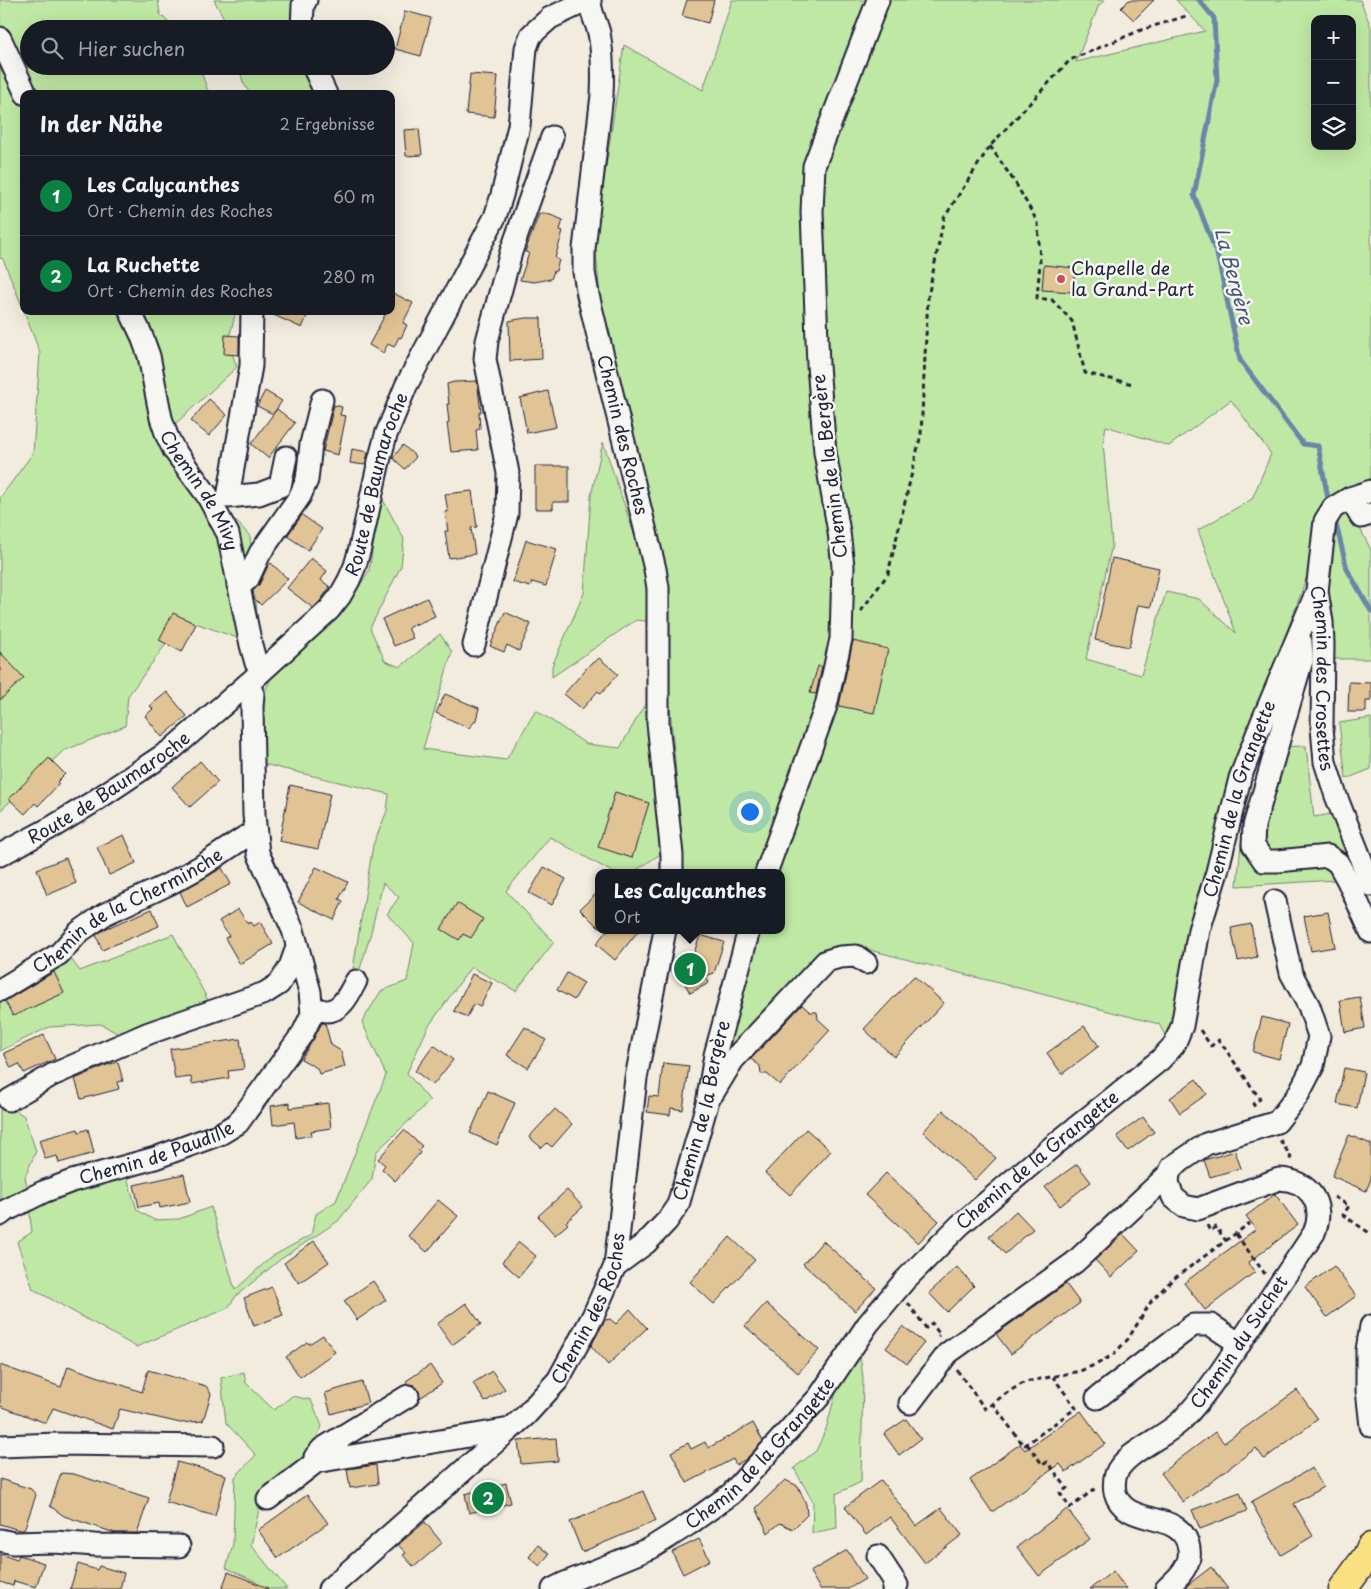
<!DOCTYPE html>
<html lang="de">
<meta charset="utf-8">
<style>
:root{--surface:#171b24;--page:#242831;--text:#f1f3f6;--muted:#9ea1a6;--line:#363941;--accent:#0b8043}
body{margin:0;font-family:"Playpen Sans",sans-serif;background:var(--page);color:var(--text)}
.controls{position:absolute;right:15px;top:15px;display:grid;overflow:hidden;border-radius:10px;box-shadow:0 5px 20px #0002}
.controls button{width:45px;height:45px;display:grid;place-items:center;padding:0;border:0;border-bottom:1px solid var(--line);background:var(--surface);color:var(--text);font:25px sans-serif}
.you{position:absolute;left:749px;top:811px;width:18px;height:18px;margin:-12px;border:4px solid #fff;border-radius:50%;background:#1a73e8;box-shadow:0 0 0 8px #1a73e833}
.badge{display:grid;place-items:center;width:32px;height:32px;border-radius:50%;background:var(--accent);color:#fff;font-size:16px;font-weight:700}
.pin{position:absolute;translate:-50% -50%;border:2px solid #fff;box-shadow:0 1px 5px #0006}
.popup{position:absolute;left:595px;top:869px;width:190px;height:65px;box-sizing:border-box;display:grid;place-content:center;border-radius:10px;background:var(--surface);filter:drop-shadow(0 1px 4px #0005);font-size:16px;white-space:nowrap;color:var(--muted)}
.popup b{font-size:19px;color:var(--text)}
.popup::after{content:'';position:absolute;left:50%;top:100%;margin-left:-10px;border:10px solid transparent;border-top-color:var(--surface)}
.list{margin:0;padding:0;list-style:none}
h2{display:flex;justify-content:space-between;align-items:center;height:65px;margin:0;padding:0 20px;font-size:21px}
h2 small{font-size:16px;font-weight:400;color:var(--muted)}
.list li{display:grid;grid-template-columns:32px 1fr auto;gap:15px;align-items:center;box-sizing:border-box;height:80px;padding:0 20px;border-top:1px solid var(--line)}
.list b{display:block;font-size:19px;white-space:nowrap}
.list p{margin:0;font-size:16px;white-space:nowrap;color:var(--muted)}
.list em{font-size:16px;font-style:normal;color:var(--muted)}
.icon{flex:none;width:28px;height:28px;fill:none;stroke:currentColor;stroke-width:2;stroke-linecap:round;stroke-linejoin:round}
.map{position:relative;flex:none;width:1371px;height:1589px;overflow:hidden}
.search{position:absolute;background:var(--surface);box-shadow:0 5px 20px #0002;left:20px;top:20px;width:375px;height:55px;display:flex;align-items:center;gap:12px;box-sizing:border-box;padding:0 18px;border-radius:28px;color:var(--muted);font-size:19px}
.panel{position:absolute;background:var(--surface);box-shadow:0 5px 20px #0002;left:20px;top:90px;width:375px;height:225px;border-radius:10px}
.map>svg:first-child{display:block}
.green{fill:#bfe8a4;stroke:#708570;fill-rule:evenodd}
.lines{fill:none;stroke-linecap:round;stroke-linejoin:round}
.stream{stroke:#6886a9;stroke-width:5}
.building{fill:#e1c495;stroke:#22223b}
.minor-casing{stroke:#22223b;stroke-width:25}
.major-casing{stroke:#22223b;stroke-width:31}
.path{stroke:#22223b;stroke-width:3;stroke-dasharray:5 4;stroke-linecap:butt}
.minor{stroke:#f6f6f2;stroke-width:21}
.major{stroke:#f9e181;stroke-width:28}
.poi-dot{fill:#d1495b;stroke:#f6f6f2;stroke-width:2}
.labels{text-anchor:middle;stroke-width:5;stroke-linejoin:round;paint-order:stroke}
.poi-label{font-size:18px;fill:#22223b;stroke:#f6f6f2;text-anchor:start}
.street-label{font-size:18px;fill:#22223b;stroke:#f6f6f2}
.water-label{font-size:19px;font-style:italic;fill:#455472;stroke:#f6f6f2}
</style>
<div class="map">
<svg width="1371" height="1589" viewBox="0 0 1371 1589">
<rect width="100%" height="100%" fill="#f2ecdf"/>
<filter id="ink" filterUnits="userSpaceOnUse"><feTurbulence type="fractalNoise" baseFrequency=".02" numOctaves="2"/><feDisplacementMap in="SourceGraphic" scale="10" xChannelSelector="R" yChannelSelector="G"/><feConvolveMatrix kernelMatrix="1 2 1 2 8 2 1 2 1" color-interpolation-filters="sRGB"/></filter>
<g filter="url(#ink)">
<!-- green -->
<g class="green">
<path d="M0,0H158L160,14L175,29H29V66H199L209,94H24V311L3,259L0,258Z"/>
<path d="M214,0H297L305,29H230Z"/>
<path d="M732,0H1105L1099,5L1076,62L1205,31L1176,0H1360L1371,27V487L1334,501L1236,774L1194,926L1167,1039L1159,1024L858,947L821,951L728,1050L714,1052L742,930H781V873H684L680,815L667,676L602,318L595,241L624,45L703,90ZM1315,19H1352V146H1315ZM1231,400L1271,454L1252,499L1198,530L1236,633L1199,599L1166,592L1141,675L1086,659L1112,545L1103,442L1106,426L1169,446Z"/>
<path d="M239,66H319L340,94H250L243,82Z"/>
<path d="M24,311H236L228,342L237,367L173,426L198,481L250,536L260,646L184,619L128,696L125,726L63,751L0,811V498L33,453L40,353Z"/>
<path d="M603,442L646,569L647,621L636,620L552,677V666L584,593L591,496Z"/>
<path d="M381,496L404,539L401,566L370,628L385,661L400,667L440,634L452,652L423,749L506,760L536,710L586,744L620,748L645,704L665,851L632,873H614L550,837L506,891L554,942L516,991L471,967L428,1027L407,1073L430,1101L376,1152L372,1179L338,1221L281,1259L236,1296L228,1308L136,1347L33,1289L17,1242L32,1232L29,1208L126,1174L137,1210L154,1220L179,1219L211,1207L235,1290L271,1257L311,1235L316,1214L336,1201L386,1075L362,1022L381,991L407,981L414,943L387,914L399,897L383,883L370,936L359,972L353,969L373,845L387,811L389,794L263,764L259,707L271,677L341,615L369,571Z"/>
<path d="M1350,509L1371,550V659H1333L1324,591L1333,524Z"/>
<path d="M1371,718V769L1346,779L1339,723Z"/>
<path d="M1306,746L1314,817L1338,813L1352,852L1342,856L1352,879L1237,886L1243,822H1248L1270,747Z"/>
<path d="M173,934L210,1004L122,1036L101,1024L49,1027L0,1051V978L59,943L80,971Z"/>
<path d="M3,1102L24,1116L36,1151L25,1177L28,1192L0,1204V1104Z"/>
<path d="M859,1349L863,1377L861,1482L836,1494L837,1528L812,1533L813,1502L794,1468L816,1451L826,1429L836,1392Z"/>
<path d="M244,1372L246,1383L274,1410L292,1396L311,1400L322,1426L299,1477L261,1501L251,1545L287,1589H259L255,1581L226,1568L233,1544L235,1477L256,1455L226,1423L221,1378Z"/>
</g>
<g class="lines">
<!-- stream -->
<g class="stream">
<path d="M1199,0L1214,18L1217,80L1194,195L1217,254L1240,360L1303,444L1318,446L1329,504"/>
<path d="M1335,520L1347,569L1371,611"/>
</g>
</g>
<!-- building -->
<g class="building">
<path d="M687,0H714L708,23L682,16Z"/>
<path d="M1129,0H1154L1134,20L1121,8Z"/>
<path d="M405,11L431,18L421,56L395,49Z"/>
<path d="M470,74L498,76L494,117L466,114Z"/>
<path d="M419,129L422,155L406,156L404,130Z"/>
<path d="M539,214H548L563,220L560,230L563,231L555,258L559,260L556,271H554L551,279L534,282L520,280L529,253L525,252Z"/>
<path d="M1044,265L1075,268L1073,292L1042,290Z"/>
<path d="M391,292L413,303L403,323L407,325L401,338L399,337L394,347L388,344L383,353L369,345L387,311H391Z"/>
<path d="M265,311H309L302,328Z"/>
<path d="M525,318H541L542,359L510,361L509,321Z"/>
<path d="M225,335L239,336V355L224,354Z"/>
<path d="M477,381L481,412H479L480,429L476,430L478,450L451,452L447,423L449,422L447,404H449L447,384L454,382Z"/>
<path d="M265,391L282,401L273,414L257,406Z"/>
<path d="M548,391L556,427L527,433L520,398Z"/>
<path d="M209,399L227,415L209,436L191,421Z"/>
<path d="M334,405L342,407L340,415L346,416L338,455L323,451Z"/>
<path d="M277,409L295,423L268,458L251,444Z"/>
<path d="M403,445L416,457L405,469L393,458Z"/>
<path d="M352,449L368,452L365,465L350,463Z"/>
<path d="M535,466H569V502H553V509H535Z"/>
<path d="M472,491L477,527L471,528L475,554L449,558L445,531H448L445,512H448L445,494Z"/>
<path d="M302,515L322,529L308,550L287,536Z"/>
<path d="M526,540L557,549L546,586L532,582L530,587L513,582Z"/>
<path d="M311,558L327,571L321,580L330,587L320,601L313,608L287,588Z"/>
<path d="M1112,558L1159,568L1151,607L1138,605L1129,647L1095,640Z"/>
<path d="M271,563L288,579L261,605L254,598L253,591L259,585L268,566Z"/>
<path d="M427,598L435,616L408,628L413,638L394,646L382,619Z"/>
<path d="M505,612L531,624L519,651L507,645L504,652L490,646Z"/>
<path d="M173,613L196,624L182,652L159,640Z"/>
<path d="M853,641L888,649L874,713L839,706Z"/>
<path d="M0,652L24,678L0,700Z"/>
<path d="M599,658L618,674L601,694L598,691L582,709L564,694L592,662L594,663Z"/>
<path d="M818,666L822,667L816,694L810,693Z"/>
<path d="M1349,682L1371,683V701H1366V712H1348Z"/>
<path d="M167,692L187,716L162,737L145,716L153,709L150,706Z"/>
<path d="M445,694L479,708L476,720L469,728L436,713Z"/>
<path d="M49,758L65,774L57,782L59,784L38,806L35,803L25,814L9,799Z"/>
<path d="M200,761L218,782L190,807L172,787Z"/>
<path d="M290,785L330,794L318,849L279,841Z"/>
<path d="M615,792L649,803L632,858L598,847Z"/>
<path d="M124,835L136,863L109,875L97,847Z"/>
<path d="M66,858L76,883L47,895L37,869Z"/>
<path d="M316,867L348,882L339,899L343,901L334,920L298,902Z"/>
<path d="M544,867L566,879L552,905L529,893Z"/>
<path d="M222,868L231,884L187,907L180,892Z"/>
<path d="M599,891V928L580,909Z"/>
<path d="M457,903L483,919L471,938L463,934L459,940L441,929Z"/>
<path d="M152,909L159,926L102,950L96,935L107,928Z"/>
<path d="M238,909L248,924L251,922L254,926L260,922L273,944L240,964L225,938L229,936L219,921Z"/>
<path d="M1328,912L1335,947L1311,951L1304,916Z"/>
<path d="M1251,924L1257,957L1238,961L1231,928Z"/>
<path d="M607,930H639L615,960L596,944Z"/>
<path d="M700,935L724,942L714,973L706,976L709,983L690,993L674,963L694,953Z"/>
<path d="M54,972L64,993L13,1016L5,1001Z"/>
<path d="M567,973L584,983L574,1000L557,990Z"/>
<path d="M472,974L492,983L480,1007L474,1004L467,1017L454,1011Z"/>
<path d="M914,976L944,1003L894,1057L864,1029Z"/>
<path d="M1360,997L1365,1028L1345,1032L1340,1000Z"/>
<path d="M802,1005L810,1012H817L818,1019L830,1030L780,1085L767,1074H761L760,1066L751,1059Z"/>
<path d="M1262,1017L1288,1024L1279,1059L1253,1052Z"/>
<path d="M322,1023H325L331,1045L341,1051L345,1067L319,1074L317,1068L301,1059L313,1040Z"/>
<path d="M1084,1026L1099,1046L1062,1074L1047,1053Z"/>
<path d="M525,1027L546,1040L528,1068L507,1055Z"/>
<path d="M44,1035L55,1059L24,1073L19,1064L11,1068L4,1053Z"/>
<path d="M240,1039L244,1069L228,1071L229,1078L192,1084L191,1077L175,1079L170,1049Z"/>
<path d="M434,1045L453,1060L433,1085L415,1071Z"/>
<path d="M118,1062L123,1081L117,1082L119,1089L81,1099L75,1079L107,1065Z"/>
<path d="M663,1063L689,1066L683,1110L671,1108L670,1115L647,1112L649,1096L659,1097Z"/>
<path d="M1344,1068L1364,1072L1357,1108L1337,1104Z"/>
<path d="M1196,1079L1207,1094L1180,1113L1170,1098Z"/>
<path d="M488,1091L515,1103L497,1145L470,1133Z"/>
<path d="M290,1103V1108L328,1103L331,1128L311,1131L312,1135L296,1138L294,1122L273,1125L271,1106Z"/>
<path d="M555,1109L572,1124L552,1147L547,1143L542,1148L529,1137Z"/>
<path d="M943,1110L996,1158L975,1180L923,1132Z"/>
<path d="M1143,1117L1154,1132L1128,1151L1117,1136Z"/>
<path d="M78,1129L79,1132L88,1129L94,1153L59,1163L57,1156L45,1159L39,1140Z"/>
<path d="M806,1129L831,1151L790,1195L765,1173Z"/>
<path d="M404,1130L422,1146L418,1150L420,1153L395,1181L382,1169L385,1165L378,1159Z"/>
<path d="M1349,1135L1371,1144V1179L1366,1191L1332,1176Z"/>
<path d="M1235,1151L1241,1168L1210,1177L1204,1160Z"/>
<path d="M1077,1164L1091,1182L1060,1206L1045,1187Z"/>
<path d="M886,1173L939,1221L918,1243L865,1195Z"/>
<path d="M184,1174L190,1202L160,1208L159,1203L139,1207L134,1185Z"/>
<path d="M567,1190L583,1207L566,1222L568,1224L555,1235L538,1216Z"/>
<path d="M1275,1194L1298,1225L1248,1263L1255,1272L1205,1310L1184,1283L1256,1229L1246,1216Z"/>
<path d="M438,1200L458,1216L427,1252L408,1236Z"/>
<path d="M1016,1211L1033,1229L1005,1254L989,1236Z"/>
<path d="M1123,1234L1139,1251L1111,1277L1095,1260Z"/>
<path d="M730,1237L755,1260L714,1304L690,1282Z"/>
<path d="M314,1241L329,1262L299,1283L284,1263Z"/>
<path d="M823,1241L876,1288L855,1311L803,1264Z"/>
<path d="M519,1242L536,1256L519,1277L502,1262Z"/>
<path d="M1334,1266L1356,1296L1327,1317L1305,1287Z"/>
<path d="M957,1267L974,1286L947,1312L929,1293Z"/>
<path d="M373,1281L386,1300L357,1320L344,1301Z"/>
<path d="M1066,1284L1080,1303L1011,1354L996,1334Z"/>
<path d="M272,1287L283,1315L254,1326L244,1298Z"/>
<path d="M466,1303L481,1324L452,1345L437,1324Z"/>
<path d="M766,1303L819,1350L798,1373L745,1326Z"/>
<path d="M630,1309L647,1328L608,1365L591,1346L605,1320L610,1319L616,1324Z"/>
<path d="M903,1326L924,1343L907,1364L886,1348Z"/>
<path d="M323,1335L335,1352L300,1377L286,1357L307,1342L309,1344Z"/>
<path d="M0,1365L61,1387L68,1366L142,1392L148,1370L206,1386L211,1394L203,1421L180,1423L120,1409L113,1429L53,1408L46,1423L0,1406Z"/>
<path d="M430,1365L442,1383L420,1398L418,1389L414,1385L408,1384L406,1381Z"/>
<path d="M492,1371L505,1389L485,1402L473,1383Z"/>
<path d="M362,1382L368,1403L331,1414L325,1393Z"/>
<path d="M1297,1390L1318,1419L1264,1459L1256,1448L1183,1502L1161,1473L1215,1432L1224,1443Z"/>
<path d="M1081,1411L1105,1444L1066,1472L1060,1464L992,1512L970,1480L1020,1444L1025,1450Z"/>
<path d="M906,1419L921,1439L899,1455L884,1434Z"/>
<path d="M753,1423L763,1441L746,1459L736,1465L733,1459L687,1483L671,1452L688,1443L691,1449L705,1442L708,1448Z"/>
<path d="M556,1438L558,1461L521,1464L518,1441Z"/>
<path d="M177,1462L226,1475L215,1516L166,1502Z"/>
<path d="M376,1465L378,1484L350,1488L347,1469Z"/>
<path d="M1312,1468L1323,1487L1294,1504L1313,1536L1281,1555L1251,1502Z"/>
<path d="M61,1473L74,1474L149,1498L137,1533H115L64,1516L50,1506Z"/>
<path d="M0,1479L31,1489L36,1495L24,1530H19L0,1524Z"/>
<path d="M785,1480L798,1486L806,1504L807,1515L793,1529L780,1523L768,1533L756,1508Z"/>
<path d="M881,1480L916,1526L941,1508L962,1535L925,1563L890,1517L866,1535L845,1507Z"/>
<path d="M506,1483L511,1503L469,1513L465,1494Z"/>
<path d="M643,1491L656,1521L582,1552L570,1522Z"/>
<path d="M1240,1492L1247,1511L1200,1529L1192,1510Z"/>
<path d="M307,1495L328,1523L278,1558L258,1530Z"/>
<path d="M1067,1509L1090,1539L1039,1576L1017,1547Z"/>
<path d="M425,1522L442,1543L414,1567L403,1555L406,1553L398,1545Z"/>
<path d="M699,1539L710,1560L683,1574L672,1552Z"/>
<path d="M538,1545L549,1554L540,1566L529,1557Z"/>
<path d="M847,1550L865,1579L848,1589H820L810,1572Z"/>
<path d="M0,1554L17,1560L19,1555L44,1563L36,1587L14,1581L13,1586L0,1582Z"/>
<path d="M78,1564L97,1570L99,1566L124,1573L120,1589H70Z"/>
<path d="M1211,1567L1228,1589H1184L1189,1584Z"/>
<path d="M1113,1571L1126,1589H1090Z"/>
<path d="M228,1572L268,1588V1589H222Z"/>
</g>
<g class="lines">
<!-- minor casing -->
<g class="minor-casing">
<g id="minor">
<path id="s1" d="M590,0C590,12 596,21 599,33C603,54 603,74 602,95L584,249V272L588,295L655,569L658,588V723L672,855V873"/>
<path d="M302,29L303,5L306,0"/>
<path d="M0,38L26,94"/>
<path d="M313,66L326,94"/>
<path id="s2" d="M130,311L141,334L149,356L161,418L167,436L174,450L207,495L228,534L251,645L256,663L261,671"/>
<path d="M252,311L251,366L228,497L259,494L280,486L286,457"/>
<path id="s3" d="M1371,491L1350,498L1333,508L1325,521L1317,591L1322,622L1323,644L1322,728L1325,762L1336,796L1371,885"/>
<path d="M1350,498L1361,517L1371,514"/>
<path d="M238,585L242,584L248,579L260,553L300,496L307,480L311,444L322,400"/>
<path d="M1301,642L1302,660L1254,826L1253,845L1264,861H1278L1328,856L1338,863L1348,881L1371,932"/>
<path d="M474,645L507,514L508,473L485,359L487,341L511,252L552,137"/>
<path id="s4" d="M0,855L54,826L90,804L171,750L250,682L329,610L340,596L349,580L355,566L360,548L379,461L386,435L406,386L495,217L502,195L519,126L526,48L531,35L550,18L588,0"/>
<path d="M766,873L826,706L841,639L843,566L839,532L825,452L818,365L812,212L814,166L878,0"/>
<path id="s5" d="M0,990L59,954L79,932L105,914L169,884L200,867L245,837H256"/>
<path d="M312,1008C317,1009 322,1011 327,1011C342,1011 350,992 356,981"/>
<path d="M713,1093L733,1060L826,961L840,957L856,956L866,963"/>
<path d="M9,1100L52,1075L149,1033L265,993L279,984L290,967L297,947"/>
<path id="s6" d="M0,1215L5,1211L43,1192L72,1181L155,1158L220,1134L238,1123L303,1033L312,1014L310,992L293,930L258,853L254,815L252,707L253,694L248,684"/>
<path id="s7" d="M615,1266L646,1243L667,1221L678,1205L707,1104L715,1055L749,930"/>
<path d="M1371,1326L1367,1350V1390L1371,1426"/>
<path d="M408,1396L322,1449L315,1457L316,1462L510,1429"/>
<path d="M1097,1398L1193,1325H1211L1240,1344"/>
<path d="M910,1403L948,1353L1075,1262L1169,1174"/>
<path d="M0,1446L59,1444L213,1446"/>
<path d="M268,1499L316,1462"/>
<path d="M0,1540L13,1543L55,1542L95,1545L179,1546"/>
<path d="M878,1556L897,1585L893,1589"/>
<path id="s8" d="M329,1589L525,1416L558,1380L593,1316L615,1266L636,1078L665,930"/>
<path id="s9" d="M553,1589L565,1583L651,1548L689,1524L731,1494L819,1397L868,1324L905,1280L960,1225L1053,1146L1160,1060L1174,1045L1182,1026L1199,930L1217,872L1240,778L1261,724L1317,591"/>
<path id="s10" d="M1166,1589C1173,1582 1182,1575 1186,1566C1190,1559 1190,1551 1188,1544C1178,1509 1124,1528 1115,1492C1114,1486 1114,1480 1116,1474C1124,1452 1167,1437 1183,1419C1207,1394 1225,1365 1244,1337C1267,1302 1291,1268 1314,1233C1326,1204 1309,1180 1279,1179L1198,1209L1184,1206L1173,1197L1168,1182L1169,1174L1172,1167L1206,1144L1277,1122L1298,1095L1313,1066L1319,1036L1309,1006L1291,973L1275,901"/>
</g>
</g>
<!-- major casing -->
<g class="major-casing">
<path id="major" d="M1343,1589L1367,1556L1371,1547"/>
</g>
<!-- path -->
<g class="path">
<path d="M990,146L1016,184L1038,223L1040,263L1037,298L1052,300L1072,321L1085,373L1133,384"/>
<path d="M861,611L888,574L921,434L928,297L944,218L990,146L1070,60L1141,30L1186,16"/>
<path d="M1200,1030L1211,1046L1219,1040L1260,1099L1253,1104L1257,1109"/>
<path d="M1280,1140L1291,1157L1288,1162"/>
<path d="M1334,1197L1349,1206L1343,1215L1371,1234"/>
<path d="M1207,1225L1210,1231L1216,1227L1226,1241"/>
<path d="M1236,1234L1265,1274"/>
<path d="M908,1303L926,1328L932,1323L940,1335L938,1336"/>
<path d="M957,1370L985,1409L1008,1392L1025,1382L1080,1371L1099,1363L1114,1354L1128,1339L1152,1300L1172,1280L1250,1223"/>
<path d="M992,1403L1024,1446L1076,1408L1053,1377"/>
<path d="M1027,1444L1043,1465L1047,1462L1067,1488L1060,1493L1070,1508L1097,1487"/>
</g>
<!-- minor -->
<use href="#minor" class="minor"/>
<!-- major -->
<use href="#major" class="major"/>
</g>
</g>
<!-- markers -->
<circle class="poi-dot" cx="1061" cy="279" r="5"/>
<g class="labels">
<!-- poi labels -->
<g class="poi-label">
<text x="1071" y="275">Chapelle de<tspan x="1071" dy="21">la Grand-Part</tspan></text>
</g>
<!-- street labels -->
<g class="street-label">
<text dy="6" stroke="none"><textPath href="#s1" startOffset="442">Chemin des Roches</textPath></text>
<text transform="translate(830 466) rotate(-97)" y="6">Chemin de la Bergère</text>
<text dy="6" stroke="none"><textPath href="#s4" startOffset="548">Route de Baumaroche</textPath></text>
<text dy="6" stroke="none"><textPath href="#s2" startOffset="195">Chemin de Mivy</textPath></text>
<text dy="6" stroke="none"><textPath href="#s3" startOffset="215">Chemin des Crosettes</textPath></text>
<text dy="6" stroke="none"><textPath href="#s4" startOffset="128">Route de Baumaroche</textPath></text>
<text dy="6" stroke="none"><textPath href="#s9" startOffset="1092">Chemin de la Grangette</textPath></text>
<text dy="6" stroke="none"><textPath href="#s5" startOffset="151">Chemin de la Cherminche</textPath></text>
<text dy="6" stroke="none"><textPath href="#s7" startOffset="186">Chemin de la Bergère</textPath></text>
<text dy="6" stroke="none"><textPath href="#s6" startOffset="169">Chemin de Paudille</textPath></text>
<text dy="6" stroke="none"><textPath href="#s9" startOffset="658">Chemin de la Grangette</textPath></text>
<text dy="6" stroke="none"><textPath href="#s8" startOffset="389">Chemin des Roches</textPath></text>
<text dy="6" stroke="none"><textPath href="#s10" startOffset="349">Chemin du Suchet</textPath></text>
<text dy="6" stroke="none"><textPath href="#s9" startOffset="252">Chemin de la Grangette</textPath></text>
</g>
<!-- water labels -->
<g class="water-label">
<text transform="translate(1234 276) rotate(75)" y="7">La Bergère</text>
</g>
</g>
</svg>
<div class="controls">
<button>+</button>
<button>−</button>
<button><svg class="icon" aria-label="layers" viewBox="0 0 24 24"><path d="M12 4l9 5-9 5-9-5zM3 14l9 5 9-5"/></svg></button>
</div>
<div class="you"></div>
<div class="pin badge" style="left:690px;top:969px">1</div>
<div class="popup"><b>Les Calycanthes</b>Ort</div>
<div class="pin badge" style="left:488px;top:1498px">2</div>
<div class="search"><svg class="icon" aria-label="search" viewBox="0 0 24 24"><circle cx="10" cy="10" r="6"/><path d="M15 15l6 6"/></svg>Hier suchen</div>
<section class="panel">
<h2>In der Nähe<small>2 Ergebnisse</small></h2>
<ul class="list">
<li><span class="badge">1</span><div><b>Les Calycanthes</b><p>Ort · Chemin des Roches</p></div><em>60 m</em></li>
<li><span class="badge">2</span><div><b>La Ruchette</b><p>Ort · Chemin des Roches</p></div><em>280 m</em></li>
</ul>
</section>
</div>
